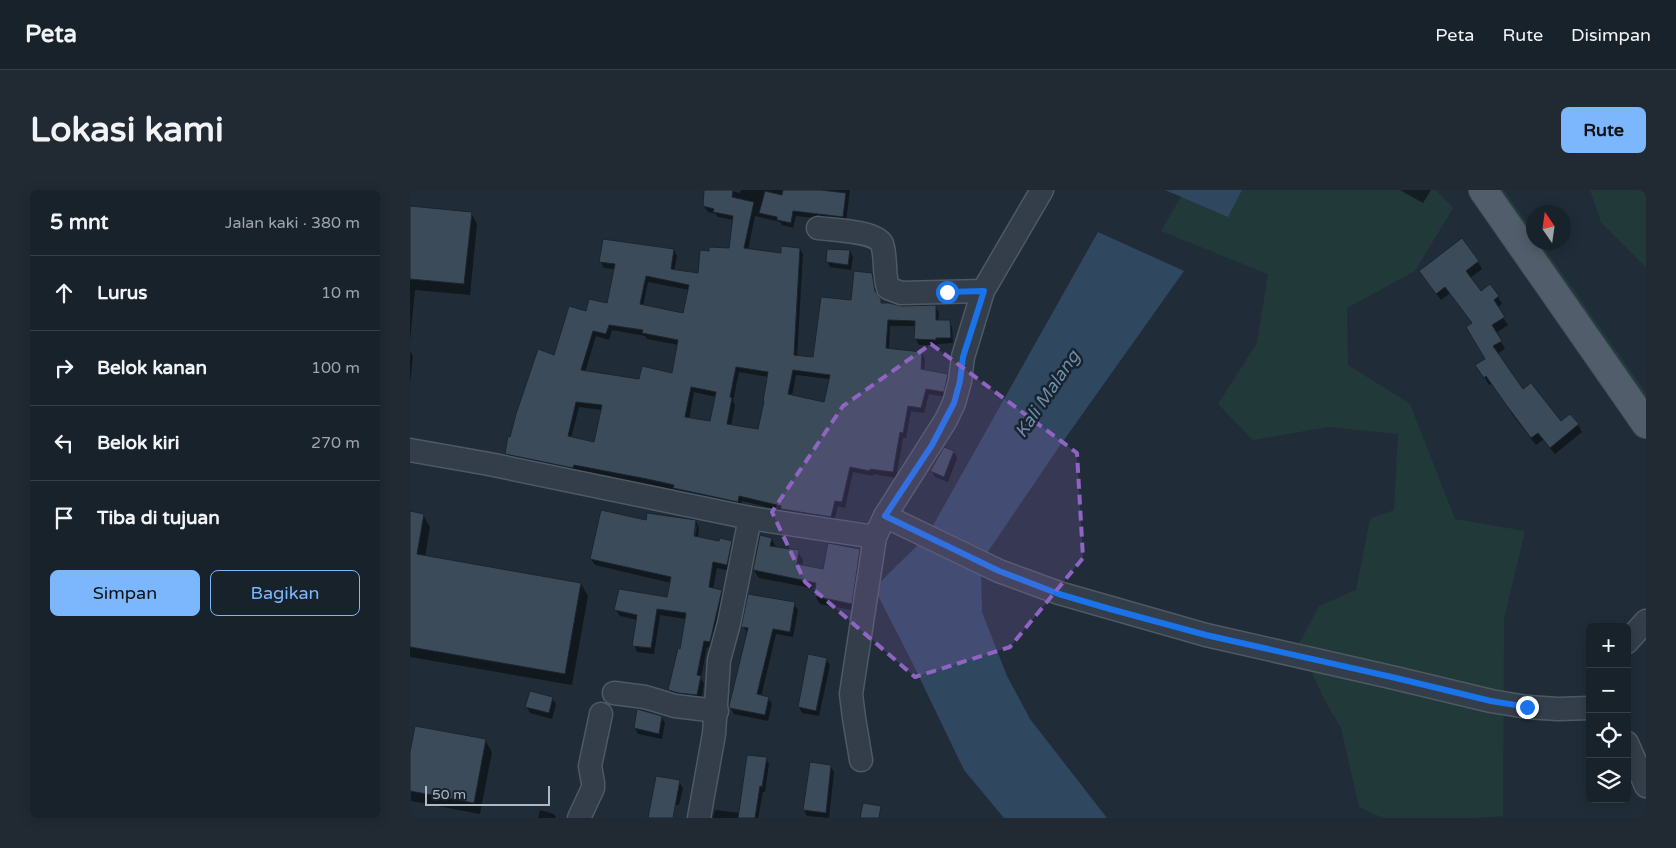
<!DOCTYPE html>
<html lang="id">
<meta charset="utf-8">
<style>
:root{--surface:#18222b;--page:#212a33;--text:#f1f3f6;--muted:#9fa4a9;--line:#363f47;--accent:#7cb7fd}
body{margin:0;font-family:"Varela Round",sans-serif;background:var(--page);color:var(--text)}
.controls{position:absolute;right:15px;bottom:15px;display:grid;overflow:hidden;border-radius:8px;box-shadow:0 2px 12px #0003}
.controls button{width:45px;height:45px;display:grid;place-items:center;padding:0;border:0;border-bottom:1px solid var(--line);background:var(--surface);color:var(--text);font:25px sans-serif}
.compass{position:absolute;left:1116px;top:15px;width:45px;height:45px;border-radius:50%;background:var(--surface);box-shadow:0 2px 12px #0003;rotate:347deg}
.scale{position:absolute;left:15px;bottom:12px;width:125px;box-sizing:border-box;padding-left:5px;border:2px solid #aeb9c6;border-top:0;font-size:14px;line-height:18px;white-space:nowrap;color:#aeb9c6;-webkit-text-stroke:4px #19232e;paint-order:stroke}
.stop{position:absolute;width:15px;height:15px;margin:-11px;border:4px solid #1a73e8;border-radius:50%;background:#fff}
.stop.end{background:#1a73e8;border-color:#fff;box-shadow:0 1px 5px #0008}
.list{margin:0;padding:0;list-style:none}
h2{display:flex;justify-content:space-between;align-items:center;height:65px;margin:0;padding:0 20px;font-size:21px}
h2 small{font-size:16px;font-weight:400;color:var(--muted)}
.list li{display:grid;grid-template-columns:32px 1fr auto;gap:15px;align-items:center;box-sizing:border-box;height:75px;padding:0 20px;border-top:1px solid var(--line)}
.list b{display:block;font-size:19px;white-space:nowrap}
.list em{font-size:16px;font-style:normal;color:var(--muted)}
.actions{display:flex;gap:10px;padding:15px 20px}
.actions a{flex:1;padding:11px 0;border:1px solid var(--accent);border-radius:8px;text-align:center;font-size:18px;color:var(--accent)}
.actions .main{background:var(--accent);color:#111}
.icon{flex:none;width:28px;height:28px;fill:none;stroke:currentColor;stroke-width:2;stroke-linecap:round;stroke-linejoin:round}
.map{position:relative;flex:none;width:1236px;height:628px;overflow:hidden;border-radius:8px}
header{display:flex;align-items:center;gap:30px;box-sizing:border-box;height:70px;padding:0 25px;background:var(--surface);border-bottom:1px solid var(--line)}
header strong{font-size:24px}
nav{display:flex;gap:28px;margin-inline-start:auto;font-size:18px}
.intro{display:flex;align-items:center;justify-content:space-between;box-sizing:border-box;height:120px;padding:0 30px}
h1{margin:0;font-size:35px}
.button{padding:12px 22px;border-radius:8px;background:var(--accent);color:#111;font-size:18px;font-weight:700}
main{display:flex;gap:30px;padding:0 30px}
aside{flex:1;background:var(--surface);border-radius:8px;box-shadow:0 2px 12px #0003}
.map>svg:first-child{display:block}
.green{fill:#22393a}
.water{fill:#304760}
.shadow{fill:#0007;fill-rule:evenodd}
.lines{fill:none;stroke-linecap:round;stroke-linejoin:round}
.river{stroke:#304760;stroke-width:30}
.building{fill:#3b4b59;stroke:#1b2530;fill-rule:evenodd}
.minor-casing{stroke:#4e5964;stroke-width:25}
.major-casing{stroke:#404a56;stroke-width:30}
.minor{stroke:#333e4a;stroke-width:22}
.major{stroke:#515d6a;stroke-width:28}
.route{stroke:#1a73e8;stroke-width:6}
.marked{fill:#8f64c2;fill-opacity:0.2;stroke:#8f64c2;stroke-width:4;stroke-dasharray:10 6;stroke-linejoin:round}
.labels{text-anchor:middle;stroke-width:5;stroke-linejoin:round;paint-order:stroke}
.water-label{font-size:18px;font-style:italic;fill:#6c8cac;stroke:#19232e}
</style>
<header>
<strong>Peta</strong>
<nav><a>Peta</a><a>Rute</a><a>Disimpan</a></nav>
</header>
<div class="intro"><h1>Lokasi kami</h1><a class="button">Rute</a></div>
<main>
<aside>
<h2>5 mnt<small>Jalan kaki · 380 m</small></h2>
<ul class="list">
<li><svg class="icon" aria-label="ahead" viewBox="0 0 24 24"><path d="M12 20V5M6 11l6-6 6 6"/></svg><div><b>Lurus</b></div><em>10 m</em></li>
<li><svg class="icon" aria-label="right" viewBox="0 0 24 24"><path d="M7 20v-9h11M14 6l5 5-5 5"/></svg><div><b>Belok kanan</b></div><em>100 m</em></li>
<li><svg class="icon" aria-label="left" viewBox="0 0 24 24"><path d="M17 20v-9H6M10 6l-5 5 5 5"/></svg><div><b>Belok kiri</b></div><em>270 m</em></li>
<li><svg class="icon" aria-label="arrive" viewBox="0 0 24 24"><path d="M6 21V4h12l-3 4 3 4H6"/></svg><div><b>Tiba di tujuan</b></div></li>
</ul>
<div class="actions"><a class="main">Simpan</a><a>Bagikan</a></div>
</aside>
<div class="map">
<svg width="1236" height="628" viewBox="0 0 1236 628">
<rect width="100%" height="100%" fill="#202d39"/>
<!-- green -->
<g class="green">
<path d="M775,0H1026L1043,18L1005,81L937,118L938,175L1000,214L1045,329L1115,341L1094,429L1093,626L1066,628H973L949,617L931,538L914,509L889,454L909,416L946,400L960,329L984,320L988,244L918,237L843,250L808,214L847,153L858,84L751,41Z"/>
<path d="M1073,0H1094L1123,42L1124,52L1131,53L1236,203V234Z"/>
<path d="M1180,0H1236V77L1191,32Z"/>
</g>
<!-- water -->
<g class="water">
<path d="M755,0H832L818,27Z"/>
<path d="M688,42L774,81L649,257L571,372L572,422L597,486L620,529L697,628H594L554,580L501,470L464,398L517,346Z"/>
</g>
<!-- shadow -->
<g class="shadow">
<path d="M296,0H317L330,3L331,0H440L436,32L386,26L383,38L372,35L370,32L345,26L338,60L372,64L390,59L393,64L387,167L404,168L462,84L465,90L468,106L472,114L491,117H525L529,122L528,132L539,131L542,137L543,153L528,154V155H509L506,149V136H480L479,160L512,163L515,169L514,181L537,185L540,190L536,207L519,204L514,223L501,221L496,248H493L486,288L463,284V286L443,282L435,318L428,316L424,332L375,325L373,321L332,311L331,317L268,304L266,300L167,280L166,283L99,269L96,264L101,248L145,166L177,123L198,115L205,79L194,78L191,72L264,60L267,66L264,81L289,85L320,59L324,30L308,27L306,24L298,22L294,16ZM238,92L279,100L274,125L233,116ZM202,140L235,146L237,149L269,155L263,184L230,190L175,182L186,146L199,150ZM329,182L359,187L349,241L321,236L325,215L323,211ZM386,185L420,189L415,214L382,206ZM284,202L306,207L301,233L279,229ZM169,217L192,220L185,253L161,248Z"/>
<path d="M990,0H1021L1013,13Z"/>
<path d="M0,17L61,23L67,34L60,105L5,100L0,151Z"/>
<path d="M440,61L443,67L441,80L420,77L417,71Z"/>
<path d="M1068,72L1072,79L1060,88L1071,102L1088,107L1092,114L1087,118L1098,135L1086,143L1095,159L1087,164L1113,201L1151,233L1168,235L1172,242L1145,264L1133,250L1126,255L1102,224L1082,193L1079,195L1067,175L1076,169L1063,134L1040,103L1031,110L1010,81Z"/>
<path d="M0,161L3,166L0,194Z"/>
<path d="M544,262L547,268L538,292L525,287L522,281Z"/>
<path d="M0,323L13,325L20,337L15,367L171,394L178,406L162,495L0,467Z"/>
<path d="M237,331H286L289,338L288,348L310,353L321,352L325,358L321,381L307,378L303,399L312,401L315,407L304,458L297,457L291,488L294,494L291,511L263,506L259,500L271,460L276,429L250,425L244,464L227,462L224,455L228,430L210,426L206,420L258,409L261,393L185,375L181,369ZM284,336H287L284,353L281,352Z"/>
<path d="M362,349L366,358L388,362L393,370L392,377L414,381L449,360L454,368L446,421L410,414L405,406L406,399L349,388L344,380Z"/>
<path d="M384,414L388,420L383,447L366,444L351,507L358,508L362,514L358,531L324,524L321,518L338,443L333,437Z"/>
<path d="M416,469L420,475L409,526L392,523L389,517Z"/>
<path d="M142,508L146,514L142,529L120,523L117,517Z"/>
<path d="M251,527L255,533L252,549L228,544L225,538Z"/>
<path d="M75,550L82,562L70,624L1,611L0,568Z"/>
<path d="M356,568L359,574L355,602H353L348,628H303L305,620L330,623Z"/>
<path d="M420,576L424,582L419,628L397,626L394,620Z"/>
<path d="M269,592L273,598L269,615L262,614L258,628H240Z"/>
<path d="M130,620L144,624L146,628H128Z"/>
</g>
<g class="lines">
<!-- river -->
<path class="river" d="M532,376L511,411L573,517"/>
</g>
<!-- building -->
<g class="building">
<path d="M294,0H323L322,7L344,12L334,58L371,63V56L390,58L384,165L403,167L411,107L441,110L444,81L462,83L465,101L471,109V113H479L491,116L526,115V130H540L541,148H526V150L504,149L505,131L478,130L476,158L512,162L511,179L538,184L534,202L516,199L511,218L498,216L493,243L490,242L483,282L460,279V281L440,277L432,312L425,311L421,327L371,319V316L329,306L328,312L263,298L264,295L237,289L164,275L163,278L95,264L98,246L100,247L106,224L128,159L144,165L159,116L176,121L179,109L197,113L205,74L189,72L193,49L264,59L261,79L288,83L290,60L299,61V57L319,58L323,26L303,22L304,19L293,16ZM236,86L279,95L273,123L230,114ZM199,135L233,140L232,143L268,150L262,183L232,176L229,189L171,180L183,141L196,144ZM326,177L358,182L353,211H354L348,239L317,234L322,208L320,207ZM383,180L420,185L414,212L378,204ZM281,197L306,202L300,231L275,227ZM166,212L192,215L184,252L158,246Z"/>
<path d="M373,0H411L436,3L433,27L383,21L381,33L367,30V27L349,23L355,1L372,5Z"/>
<path d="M0,16L62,22L54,94L0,89Z"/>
<path d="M1052,48L1069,71L1056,81L1071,101L1080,94L1089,106L1084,110L1095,127L1082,135L1092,151L1083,156L1113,199L1121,193L1151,231L1160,224L1169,234L1140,258L1128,243L1121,248L1097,216L1076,186L1074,188L1065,175L1075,169L1056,137L1062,133L1035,97L1026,104L1009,81Z"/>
<path d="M417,59L440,60L438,75L416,72Z"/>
<path d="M534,257L544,261L534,287L520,281Z"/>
<path d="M191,320L236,330L237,323L286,330L284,346L309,351L310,348L322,351L317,375L303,372L299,397L312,400L300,452L294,451L287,485L291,486L287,505L268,503L258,500L268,458L270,459L276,423L247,419L241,458L222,456L227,425L204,420L209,399L257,407L261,387L180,369Z"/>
<path d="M0,321L14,324L7,364L171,393L155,484L0,457Z"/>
<path d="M350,345L362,348L360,356L389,360L387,374L413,379L418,353L450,359L442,414L404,406L406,393L343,380Z"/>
<path d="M338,404L385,412L380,442L363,439L347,504L359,507L355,525L319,518V516L338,438L331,437Z"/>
<path d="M398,464L417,468L406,521L388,517Z"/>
<path d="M120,501L143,507L139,523L115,517Z"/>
<path d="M227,519L252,526L249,544L224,538Z"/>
<path d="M5,536L76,549L64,613L0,601V562Z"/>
<path d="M337,565L357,567L352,597L350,596L345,628H328Z"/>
<path d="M400,572L421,575L416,623L393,620Z"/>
<path d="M246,586L270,590L263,628H238Z"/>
<path d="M453,613L471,616L469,628H450Z"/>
</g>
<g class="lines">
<!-- minor casing -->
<g class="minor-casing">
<g id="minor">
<path d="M408,38C422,40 466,41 472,54C476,65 474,82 477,94L478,98L491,103L573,101"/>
<path d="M0,260L79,274L340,328L465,347"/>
<path d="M475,326L589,381L649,403L796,445L985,488L1081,511L1117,517L1148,519L1180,518"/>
<path d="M1217,452L1236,431"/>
<path d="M204,503L235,507L265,516L307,521"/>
<path d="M1217,553L1236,596"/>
<path d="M451,570L444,528L441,504L465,347L475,326L536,230L544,213L550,191L553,167L573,101L632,0"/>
<path d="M169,628L183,598V593L180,576L191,524"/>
<path d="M289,628L304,544L309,470L319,433L340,328"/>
</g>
</g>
<!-- major casing -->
<g class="major-casing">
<path id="major" d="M1073,0L1236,234"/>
</g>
<!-- minor -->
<use href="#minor" class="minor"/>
<!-- major -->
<use href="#major" class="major"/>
</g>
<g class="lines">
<!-- route -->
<path class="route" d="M537,102L574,101L553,167L550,191L544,213L522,255L475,326L589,381L649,404L700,419L796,445L986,488L1081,511L1117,517"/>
</g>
<!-- marked area -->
<path class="marked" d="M521,154L667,263L673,368L600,457L505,487L395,392L362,322L433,216Z"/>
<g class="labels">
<!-- water labels -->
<g class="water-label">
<text transform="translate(637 204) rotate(-56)" y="6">Kali Malang</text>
</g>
</g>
</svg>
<div class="controls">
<button>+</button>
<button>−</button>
<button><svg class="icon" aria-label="locate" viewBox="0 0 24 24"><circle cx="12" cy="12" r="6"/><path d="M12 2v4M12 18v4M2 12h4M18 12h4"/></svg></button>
<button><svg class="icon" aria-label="layers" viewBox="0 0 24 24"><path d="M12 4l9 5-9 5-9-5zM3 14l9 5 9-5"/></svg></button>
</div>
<svg class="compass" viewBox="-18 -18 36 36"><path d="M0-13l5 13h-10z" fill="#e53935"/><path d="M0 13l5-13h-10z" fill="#9fa4a9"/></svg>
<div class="scale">50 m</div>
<div class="stop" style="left:537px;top:102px"></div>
<div class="stop end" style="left:1117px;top:517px"></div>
</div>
</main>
